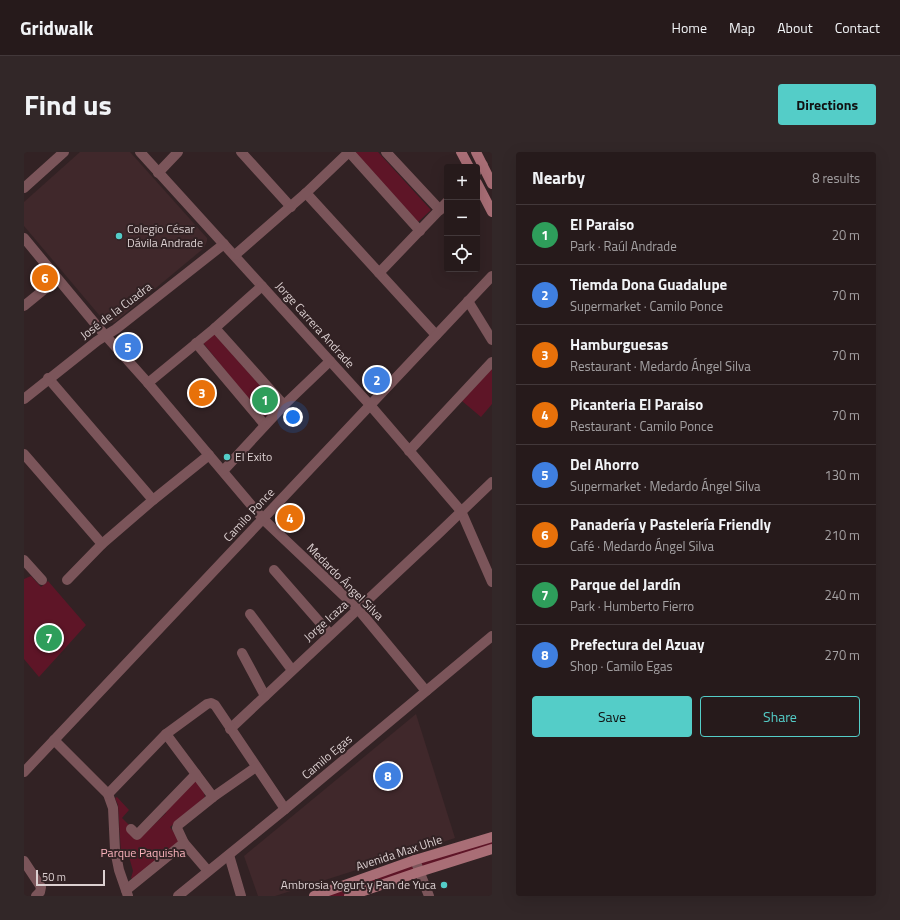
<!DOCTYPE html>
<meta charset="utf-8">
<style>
:root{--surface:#261a1b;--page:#322728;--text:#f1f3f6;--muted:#a4a1a3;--line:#42383a;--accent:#54cdc8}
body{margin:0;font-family:"Titillium Web",sans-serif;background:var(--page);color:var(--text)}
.controls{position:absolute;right:12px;top:12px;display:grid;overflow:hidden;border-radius:4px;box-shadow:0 4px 16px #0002}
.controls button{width:36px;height:36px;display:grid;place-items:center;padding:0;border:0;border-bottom:1px solid var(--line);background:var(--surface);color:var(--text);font:20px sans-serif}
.scale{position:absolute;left:12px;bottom:10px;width:69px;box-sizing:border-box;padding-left:4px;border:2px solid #dcd0d1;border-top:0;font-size:11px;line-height:14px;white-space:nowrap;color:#dcd0d1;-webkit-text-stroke:3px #322224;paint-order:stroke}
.you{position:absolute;left:269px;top:265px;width:14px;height:14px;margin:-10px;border:3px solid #fff;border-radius:50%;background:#1a73e8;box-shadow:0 0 0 6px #1a73e833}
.badge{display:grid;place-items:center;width:26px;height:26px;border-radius:50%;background:var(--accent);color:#fff;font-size:13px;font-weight:700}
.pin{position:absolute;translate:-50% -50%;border:2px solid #fff;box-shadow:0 1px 4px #0006}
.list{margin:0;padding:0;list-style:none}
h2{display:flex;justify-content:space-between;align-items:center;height:52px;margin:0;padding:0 16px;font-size:17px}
h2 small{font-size:13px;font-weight:400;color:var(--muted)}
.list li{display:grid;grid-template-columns:26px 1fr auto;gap:12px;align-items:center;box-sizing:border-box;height:60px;padding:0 16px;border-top:1px solid var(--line)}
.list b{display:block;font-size:15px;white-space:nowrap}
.list p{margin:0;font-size:13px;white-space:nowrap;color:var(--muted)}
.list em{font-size:13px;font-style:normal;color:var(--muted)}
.actions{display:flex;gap:8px;padding:12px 16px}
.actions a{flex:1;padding:9px 0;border:1px solid var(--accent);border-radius:4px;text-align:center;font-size:14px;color:var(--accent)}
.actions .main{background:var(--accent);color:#111}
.icon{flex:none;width:22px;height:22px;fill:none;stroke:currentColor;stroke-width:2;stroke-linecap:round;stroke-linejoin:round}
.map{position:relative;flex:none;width:468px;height:744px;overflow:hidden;border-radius:4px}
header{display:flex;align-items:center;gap:24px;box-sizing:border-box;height:56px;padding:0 20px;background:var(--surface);border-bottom:1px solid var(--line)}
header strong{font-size:19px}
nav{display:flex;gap:22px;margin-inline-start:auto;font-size:14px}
.intro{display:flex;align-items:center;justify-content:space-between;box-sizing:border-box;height:96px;padding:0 24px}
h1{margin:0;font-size:28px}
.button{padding:10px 18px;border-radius:4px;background:var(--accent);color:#111;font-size:14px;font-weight:700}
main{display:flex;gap:24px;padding:0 24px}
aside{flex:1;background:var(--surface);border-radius:4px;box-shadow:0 4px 16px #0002}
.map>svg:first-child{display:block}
.built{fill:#40282b}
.green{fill:#5e1527}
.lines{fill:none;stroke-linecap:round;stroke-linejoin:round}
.minor{stroke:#7b555a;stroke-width:10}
.tertiary{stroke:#7b555a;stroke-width:10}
.secondary{stroke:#a96e76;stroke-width:10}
.poi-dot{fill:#54cdc8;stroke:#322224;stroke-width:1.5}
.labels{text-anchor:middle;stroke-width:4;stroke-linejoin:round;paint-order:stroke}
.poi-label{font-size:12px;fill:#dcd0d1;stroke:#322224;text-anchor:start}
.street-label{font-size:12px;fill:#dcd0d1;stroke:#322224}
.park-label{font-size:12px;fill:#fbb3bc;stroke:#322224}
</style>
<header>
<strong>Gridwalk</strong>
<nav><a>Home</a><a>Map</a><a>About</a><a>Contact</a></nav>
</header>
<div class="intro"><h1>Find us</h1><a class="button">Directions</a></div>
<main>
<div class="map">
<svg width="468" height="744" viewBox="0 0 468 744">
<rect width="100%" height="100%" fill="#322224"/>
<!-- built -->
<g class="built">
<path d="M56,0H106L183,86V89L180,96L91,170L87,171L81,170L0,74V50Z"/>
<path d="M392,562L431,686L398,697L251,744H234L220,704Z"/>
</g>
<!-- green -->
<g class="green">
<path d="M333,0H354L407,58L394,70L331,1Z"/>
<path d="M190,182L253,252L254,254C249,259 245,267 237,263L180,192V191Z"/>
<path d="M468,216V252L457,265L438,249Z"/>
<path d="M7,424L17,435L24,429L62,473L15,525L0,507V427Z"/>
<path d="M170,626L180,641L181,645L146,675L156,689L110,728L107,726L109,719L104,701L97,702L94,653L91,646L93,645L105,658L98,666L106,674L115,687L142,661L139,656Z"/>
<path d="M468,685V697L325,744H290Z"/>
</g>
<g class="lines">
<!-- minor -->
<g class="minor">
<path d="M116,0L346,253L437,359L468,430"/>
<path d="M217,0L267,55"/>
<path d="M325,0L396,79"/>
<path d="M362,0L416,58"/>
<path d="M453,19L459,13"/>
<path d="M134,21L154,0"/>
<path d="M0,36L40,0"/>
<path d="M282,41L412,183"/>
<path d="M0,86L73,174L124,231L239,367L334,457L402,539"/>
<path d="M211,103L282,41L325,0"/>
<path d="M355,121L423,50"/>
<path d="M444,149L468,188"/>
<path d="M0,154L33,127"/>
<path d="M191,176L260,253"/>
<path d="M172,191L241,273"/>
<path d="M24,226L129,348"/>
<path d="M124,231L191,176L238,134"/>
<path d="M0,247L73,189L92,177L200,92"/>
<path d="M385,299L468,210"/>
<path d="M0,302L78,392"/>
<path d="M199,319L260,253L306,209"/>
<path d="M0,408L18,428"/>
<path d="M250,418L306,482"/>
<path d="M43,428L78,392L129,348L185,303"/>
<path d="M226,462L268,518"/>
<path d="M218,501L241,544"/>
<path d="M206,577L414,382L468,330"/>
<path d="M142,582L189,645"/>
<path d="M30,588L84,642L89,656L91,698L95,718L104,744"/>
<path d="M84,642L142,582L183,552L187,551L191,553L261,657"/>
<path d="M107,677L113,683L172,622"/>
<path d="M205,703L217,744"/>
<path d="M391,708L405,744"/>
<path d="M0,709L17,735L16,740L12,744"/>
<path d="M184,719L160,691L153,676L154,673L189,645L232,615"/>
<path d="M102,738L160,691"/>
<path d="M154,744L261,657L468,484"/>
</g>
<!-- tertiary -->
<path class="tertiary" d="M0,620L468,124"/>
<!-- secondary -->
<g class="secondary">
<path d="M437,0L445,15"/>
<path d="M452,0L468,32"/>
<path d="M453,31L468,60"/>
<path d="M290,744L391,708L468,685"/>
<path d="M325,744L395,720L468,697"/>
</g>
</g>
<!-- markers -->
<g class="poi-dot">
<circle cx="95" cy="84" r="4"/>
<circle cx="203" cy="305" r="4"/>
<circle cx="420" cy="733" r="4"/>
</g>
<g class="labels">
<!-- poi labels -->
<g class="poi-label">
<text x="103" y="81">Colegio César<tspan x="103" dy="14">Dávila Andrade</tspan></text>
<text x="211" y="309">El Exito</text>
<text x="412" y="737" text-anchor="end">Ambrosia Yogurt y Pan de Yuca</text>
</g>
<!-- street labels -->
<g class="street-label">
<text transform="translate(92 159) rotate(-37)" y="4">José de la Cuadra</text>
<text transform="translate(291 173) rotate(48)" y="4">Jorge Carrera Andrade</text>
<text transform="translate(225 363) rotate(-47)" y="4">Camilo Ponce</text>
<text transform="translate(321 430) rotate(45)" y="4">Medardo Ángel Silva</text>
<text transform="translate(302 469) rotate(-42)" y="4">Jorge Icaza</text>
<text transform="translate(303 605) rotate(-40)" y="4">Camilo Egas</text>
<text transform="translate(375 701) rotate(-18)" y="4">Avenida Max Uhle</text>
</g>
<!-- park labels -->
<g class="park-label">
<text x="119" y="705">Parque Paquisha</text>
</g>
</g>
</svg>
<div class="controls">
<button>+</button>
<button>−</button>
<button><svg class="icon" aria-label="locate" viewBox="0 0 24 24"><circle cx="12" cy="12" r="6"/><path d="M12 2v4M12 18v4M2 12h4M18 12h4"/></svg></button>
</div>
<div class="scale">50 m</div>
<div class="you"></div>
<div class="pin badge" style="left:241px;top:248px;background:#2e9e5b">1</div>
<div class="pin badge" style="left:353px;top:228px;background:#3f7fe0">2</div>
<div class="pin badge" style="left:178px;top:241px;background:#e8710a">3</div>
<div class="pin badge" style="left:266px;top:366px;background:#e8710a">4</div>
<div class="pin badge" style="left:104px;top:195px;background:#3f7fe0">5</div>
<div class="pin badge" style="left:21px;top:126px;background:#e8710a">6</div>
<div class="pin badge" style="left:25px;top:486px;background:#2e9e5b">7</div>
<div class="pin badge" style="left:364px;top:624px;background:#3f7fe0">8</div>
</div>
<aside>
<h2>Nearby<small>8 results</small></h2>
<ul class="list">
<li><span class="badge" style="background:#2e9e5b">1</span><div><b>El Paraiso</b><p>Park · Raúl Andrade</p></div><em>20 m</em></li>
<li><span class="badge" style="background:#3f7fe0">2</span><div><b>Tiemda Dona Guadalupe</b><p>Supermarket · Camilo Ponce</p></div><em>70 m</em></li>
<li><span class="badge" style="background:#e8710a">3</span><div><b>Hamburguesas</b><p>Restaurant · Medardo Ángel Silva</p></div><em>70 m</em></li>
<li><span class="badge" style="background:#e8710a">4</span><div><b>Picanteria El Paraiso</b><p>Restaurant · Camilo Ponce</p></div><em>70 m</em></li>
<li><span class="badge" style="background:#3f7fe0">5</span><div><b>Del Ahorro</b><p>Supermarket · Medardo Ángel Silva</p></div><em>130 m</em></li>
<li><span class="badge" style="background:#e8710a">6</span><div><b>Panadería y Pastelería Friendly</b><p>Café · Medardo Ángel Silva</p></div><em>210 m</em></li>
<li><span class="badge" style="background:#2e9e5b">7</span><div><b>Parque del Jardín</b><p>Park · Humberto Fierro</p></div><em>240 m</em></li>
<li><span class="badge" style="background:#3f7fe0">8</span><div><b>Prefectura del Azuay</b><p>Shop · Camilo Egas</p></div><em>270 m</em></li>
</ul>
<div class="actions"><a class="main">Save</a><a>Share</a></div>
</aside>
</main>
